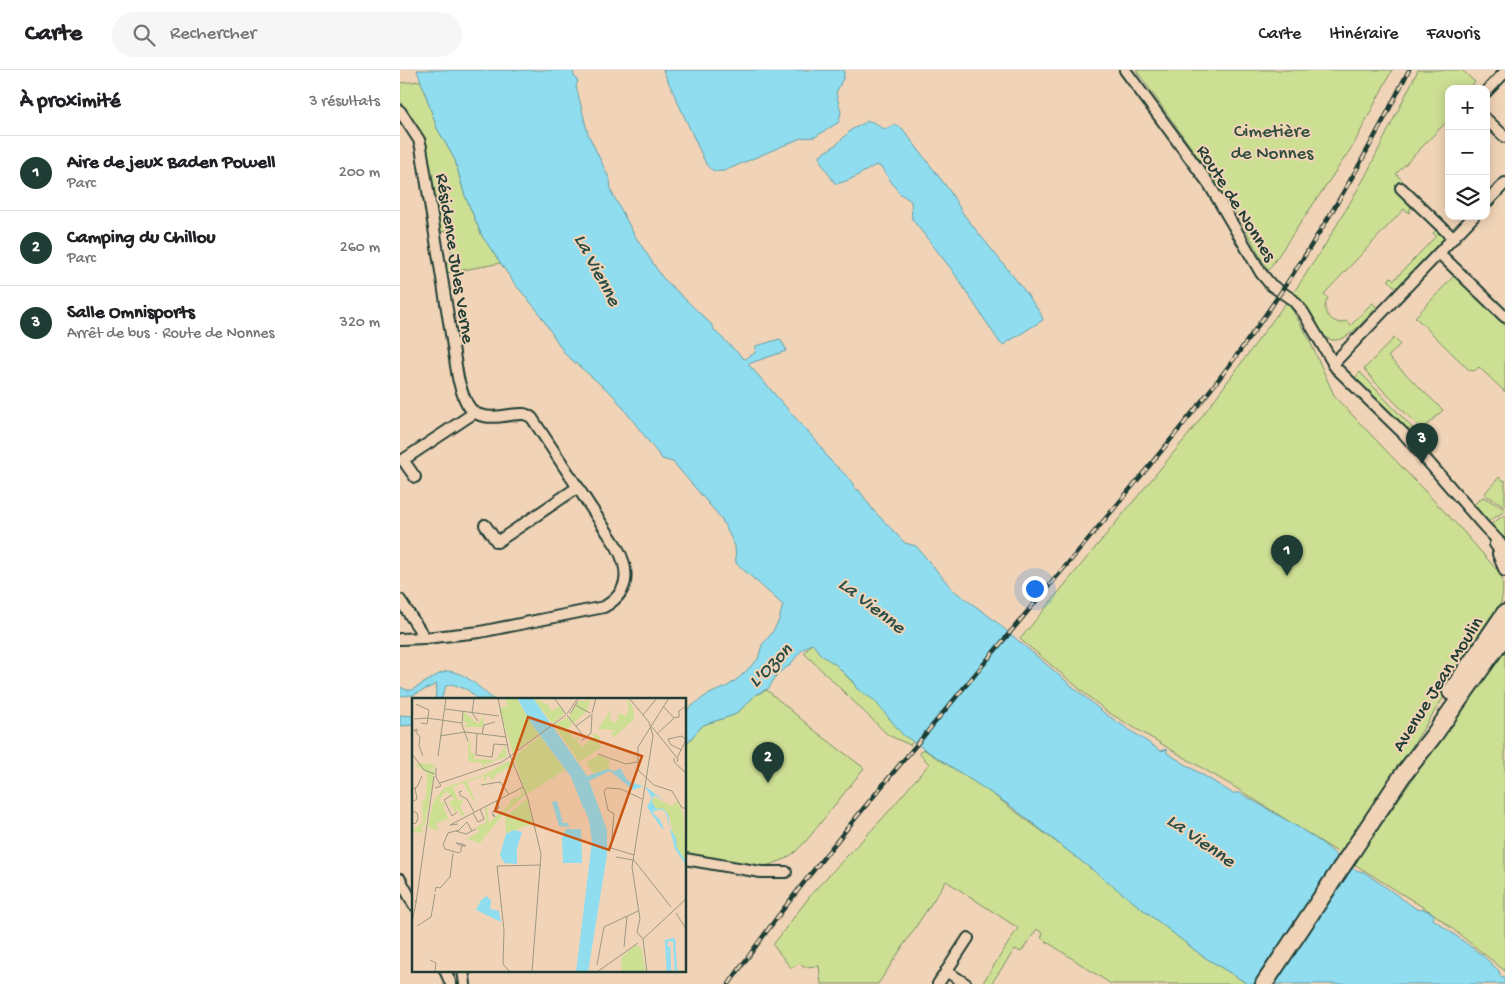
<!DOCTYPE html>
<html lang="fr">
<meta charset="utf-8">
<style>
:root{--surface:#fff;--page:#f6f6f6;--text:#202124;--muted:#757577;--line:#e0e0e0;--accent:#1f3d34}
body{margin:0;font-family:"Gochi Hand",sans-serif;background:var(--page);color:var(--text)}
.controls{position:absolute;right:15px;top:15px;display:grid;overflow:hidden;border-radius:10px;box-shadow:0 2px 12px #0003}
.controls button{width:45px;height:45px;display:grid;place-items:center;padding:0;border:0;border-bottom:1px solid var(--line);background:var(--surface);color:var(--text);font:25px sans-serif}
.you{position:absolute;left:634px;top:518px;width:18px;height:18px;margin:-12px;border:4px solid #fff;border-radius:50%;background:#1a73e8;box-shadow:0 0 0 8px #1a73e833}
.badge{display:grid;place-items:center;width:32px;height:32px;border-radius:50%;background:var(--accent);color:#fff;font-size:16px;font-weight:700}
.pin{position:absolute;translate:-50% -41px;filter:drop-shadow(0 1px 2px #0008)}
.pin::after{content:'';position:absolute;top:26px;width:18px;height:15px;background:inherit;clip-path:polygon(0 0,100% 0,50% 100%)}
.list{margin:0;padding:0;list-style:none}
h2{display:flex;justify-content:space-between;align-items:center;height:65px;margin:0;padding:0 20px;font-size:21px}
h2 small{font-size:16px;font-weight:400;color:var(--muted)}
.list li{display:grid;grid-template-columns:32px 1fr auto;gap:15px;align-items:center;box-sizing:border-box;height:75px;padding:0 20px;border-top:1px solid var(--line)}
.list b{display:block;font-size:19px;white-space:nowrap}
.list p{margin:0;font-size:16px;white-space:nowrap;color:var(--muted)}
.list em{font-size:16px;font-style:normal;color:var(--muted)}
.icon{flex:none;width:28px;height:28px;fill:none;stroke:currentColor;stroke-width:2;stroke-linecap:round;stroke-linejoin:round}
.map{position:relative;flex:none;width:1105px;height:914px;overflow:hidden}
header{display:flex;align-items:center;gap:30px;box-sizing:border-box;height:70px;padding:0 25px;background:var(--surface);border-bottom:1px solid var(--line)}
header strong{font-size:24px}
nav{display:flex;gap:28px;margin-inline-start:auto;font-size:18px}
.search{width:350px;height:45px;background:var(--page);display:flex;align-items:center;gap:12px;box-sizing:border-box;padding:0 18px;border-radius:28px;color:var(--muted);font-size:19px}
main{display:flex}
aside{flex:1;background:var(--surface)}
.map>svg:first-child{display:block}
.green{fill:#cddf93;stroke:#768e64}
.water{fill:#90ddf0;stroke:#639da5}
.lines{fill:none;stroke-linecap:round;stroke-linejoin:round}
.minor-casing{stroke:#1f3d34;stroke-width:14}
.primary-casing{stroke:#1f3d34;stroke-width:20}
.minor{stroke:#f1d4b7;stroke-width:10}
.primary{stroke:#f1d4b7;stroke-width:16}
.rail-casing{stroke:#1f3d34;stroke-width:4.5}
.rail{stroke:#f1d4b7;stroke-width:2.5;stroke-dasharray:8;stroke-linecap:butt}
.labels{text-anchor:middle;stroke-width:4;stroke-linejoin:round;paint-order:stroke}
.park-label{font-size:19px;fill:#304d3e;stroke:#f1d4b7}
.street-label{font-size:19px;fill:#1f3d34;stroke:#f1d4b7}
.water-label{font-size:20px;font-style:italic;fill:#2a4d47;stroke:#f1d4b7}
.inset-river{fill:none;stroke:#90ddf0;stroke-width:2.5}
.inset-road{fill:none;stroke:#9d9883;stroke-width:1}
.view{fill:#ca5512;fill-opacity:0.15;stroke:#ca5512;stroke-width:2.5}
.inset-edge{fill:none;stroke:#1f3d34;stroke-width:2.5}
</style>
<header>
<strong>Carte</strong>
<div class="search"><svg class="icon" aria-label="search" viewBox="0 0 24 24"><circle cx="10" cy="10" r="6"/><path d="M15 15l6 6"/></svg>Rechercher</div>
<nav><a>Carte</a><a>Itinéraire</a><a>Favoris</a></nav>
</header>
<main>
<aside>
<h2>À proximité<small>3 résultats</small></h2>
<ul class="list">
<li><span class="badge">1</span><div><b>Aire de jeux Baden Powell</b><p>Parc</p></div><em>200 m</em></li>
<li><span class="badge">2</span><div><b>Camping du Chillou</b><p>Parc</p></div><em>260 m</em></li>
<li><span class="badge">3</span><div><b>Salle Omnisports</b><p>Arrêt de bus · Route de Nonnes</p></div><em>320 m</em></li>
</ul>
</aside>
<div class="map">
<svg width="1105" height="914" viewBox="0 0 1105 914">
<rect width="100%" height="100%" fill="#f1d4b7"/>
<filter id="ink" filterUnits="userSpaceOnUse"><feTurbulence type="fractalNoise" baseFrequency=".02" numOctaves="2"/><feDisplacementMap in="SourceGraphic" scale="10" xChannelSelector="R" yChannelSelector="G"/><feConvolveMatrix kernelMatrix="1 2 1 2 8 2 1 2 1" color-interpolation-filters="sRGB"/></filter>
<g filter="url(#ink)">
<!-- green -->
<g class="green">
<path d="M736,0H992L954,74L868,201L842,153L812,107Z"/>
<path d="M1018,0H1062L1075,12L1069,19H1049V49L996,104L1003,111L1000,114C1005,123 1014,135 1009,143L1004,139L924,224L928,228C921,240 927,248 939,253L946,251L951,255L972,233L977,237C964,250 935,290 919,258C911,242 907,235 892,225L925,175L965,107Z"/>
<path d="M21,11L37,58L55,90L64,123L82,166L101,193L47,203L45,194L53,192L48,161L40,162L25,71L0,31V13Z"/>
<path d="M1036,160L1044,168L997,217L994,216L989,211V209L991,207L994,210L1036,166L1033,163Z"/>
<path d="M1054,206L1105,255V322L1079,297L1074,301L1069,300L1015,247Z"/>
<path d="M887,231L907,265L935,327L1062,460L1096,499L1099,496C1105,514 1104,529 1096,546L942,785L841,721L706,641L620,569L789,364Z"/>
<path d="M994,268L1000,274L988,287L1043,340L1022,360L976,313L964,299Z"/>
<path d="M960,302L1018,364L1014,368L955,308Z"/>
<path d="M1099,407L1104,411L1105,410V436L1085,425V423Z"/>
<path d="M1083,427L1105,439V441L1086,453L1072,436Z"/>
<path d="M1105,445V470L1091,454Z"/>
<path d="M413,571L461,621L473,627L514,671L510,675L488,665L404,583Z"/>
<path d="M1105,580V901L1034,844L954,794L1039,671Z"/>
<path d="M367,620L414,660L464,698L407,770L394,783L383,790L369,795L356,797L285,785V675L303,655L334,645L347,634L355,625Z"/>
<path d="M523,679L587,720L688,796L801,885L848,914H711L641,868L643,864L637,859L621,882L615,879L591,914H582L618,858L546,811L478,914H421L419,896L403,897L400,893L391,898L373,875L413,822L483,748L529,694L519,683Z"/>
</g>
<!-- water -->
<g class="water">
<path d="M17,0H173L174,6L178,11L176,16L188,64L210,110L211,121L235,166L262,207L311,254L315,261L344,289L355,283L356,276L380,269L385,277L386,281L348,294C370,318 390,343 412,366C419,373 423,381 428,388C438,399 450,406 456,420H459L473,440L505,473L516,476L553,520L589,546L704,643L761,681L767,679V683L832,723H840C867,739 897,755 923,774C937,783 946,800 964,802L1018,840L1023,839L1034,844L1033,849L1082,885L1099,901L1100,906L1105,907V914H848L801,885L612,737L503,665L474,630L457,619L453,612L435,594L421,585L412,573L401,581L389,596L377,604L369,618L355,625L347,634L334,645L303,655L285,675V641L307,625L328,616L340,607L358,589L362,575L372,563L379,550L383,535L336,493L335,476L321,448L273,392L262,389L214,326L165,284L137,240L114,213L82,166L64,123L55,90L37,58Z"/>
<path d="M263,0H444V6L436,23L441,42L439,52L415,67L401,68L324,101C315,102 311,101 306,94Z"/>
<path d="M468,51C482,53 479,64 495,55L502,58L549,120L564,145L621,216L641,244L643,250L603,275L600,273L552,200L512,149L511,131L499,123L481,97L476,95C463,102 451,111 436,114L434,112L421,92L420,85L436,75L451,60Z"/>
<path d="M47,601C66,602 79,618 93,629H77L68,620L52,614L46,616L41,629H35L37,614L13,625L0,626V617L7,620H12L39,604Z"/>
<path d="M0,645L14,646V655L0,656Z"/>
</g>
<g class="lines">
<!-- minor casing -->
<g class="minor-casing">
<g id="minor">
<path d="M725,0L809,114L861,203L871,215L893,230L903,242L936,298L1004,364L1084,456L1105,478"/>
<path d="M1086,22L1105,2"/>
<path d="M0,41L19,70L21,77L58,308C67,343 74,351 110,345C119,344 125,342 132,348L217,477C230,501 230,522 204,537L80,562L25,568L0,569"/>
<path d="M1086,49L1105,67"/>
<path d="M1001,118L1053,168"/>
<path d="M1086,133L1105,113"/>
<path d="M1039,183L1105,247"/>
<path d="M933,294L1074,146"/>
<path d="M15,407L3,390L74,343"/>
<path d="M85,455L97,472L178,417"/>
<path d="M1095,474L1105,488"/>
<path d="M1098,484L1105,501"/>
<path d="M0,530L25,568"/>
<path d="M285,789L361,802H386"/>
<path d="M0,809L14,835"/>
<path d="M45,900L51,914"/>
<path d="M63,900L65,914"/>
<path d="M546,901L566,914"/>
<path d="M538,914L568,868"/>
</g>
</g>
<!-- primary casing -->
<g class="primary-casing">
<g id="primary">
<path d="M1051,622L1105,543"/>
<path d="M864,914L1002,706L1034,665L1105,565"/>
</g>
</g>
<!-- minor -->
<use href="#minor" class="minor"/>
<!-- primary -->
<use href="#primary" class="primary"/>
<!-- rail casing -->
<g class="rail-casing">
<path id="rail" d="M329,914C382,837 442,764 502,692C563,619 624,545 686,472C736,412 787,352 834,289C901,198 959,102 1009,0"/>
</g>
<!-- rail -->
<use href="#rail" class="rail"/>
</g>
</g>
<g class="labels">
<!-- park labels -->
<g class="park-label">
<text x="872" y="66">Cimetière<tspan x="872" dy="22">de Nonnes</tspan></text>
</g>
<!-- street labels -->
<g class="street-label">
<text transform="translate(838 132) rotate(58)" y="7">Route de Nonnes</text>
<text transform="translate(57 188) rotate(81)" y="7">Résidence Jules Verne</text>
<text transform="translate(1036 613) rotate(-58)" y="7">Avenue Jean Moulin</text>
</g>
<!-- water labels -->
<g class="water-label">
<text transform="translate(199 199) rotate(62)" y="7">La Vienne</text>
<text transform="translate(473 534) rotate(38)" y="7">La Vienne</text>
<text transform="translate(369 594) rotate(-45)" y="7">L'Ozon</text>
<text transform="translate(802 769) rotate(35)" y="7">La Vienne</text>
</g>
</g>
<!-- overview -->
<g transform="translate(12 628)">
<rect width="274" height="274" fill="#f1d4b7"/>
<path d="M94,0H104L127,36L101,55L87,10L95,8ZM121,0L135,6L140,13L147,8L153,15L141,26ZM175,0H178L175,13L162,25L157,18L168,2L174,4ZM215,1L221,9L222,21L217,26L203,38L199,37L203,32L186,31L198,13V23L205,24L207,15L214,18L217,10ZM52,14L66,26L72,17L71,29H52L55,26L51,22ZM156,19L161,26L155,31L162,41L170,37L164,42L170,49L182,39L180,35L188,38L186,45L190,49L167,64L142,27ZM128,38L153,72L114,97L102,59ZM57,43H58L59,48L58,55L63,56L62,61L84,62L93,48L95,58L72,67L73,70L69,65L56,63ZM187,57L197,62V71L181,75L174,64ZM96,63L102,69L90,72L92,74L85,75L81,82L76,77L72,85H69L72,84V78L55,84L66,110L51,85L41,89L46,103L51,101L48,109L53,117L50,118L45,110L43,115L38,105L35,106L42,101L34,93L27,102L33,107L31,109L38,124L34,121L24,126L27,133L16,129L21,104L32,90L74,76ZM9,65L24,67L16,73L23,71L13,127L9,129L12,135L0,133L11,124L10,104L14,100L15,75L3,67ZM110,91L113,97L88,120L68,145L55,141L67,134L64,129L74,125L73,111L75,108L77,125L98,106V102L110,97L108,92L103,94ZM242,99L260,108L265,103L271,115L274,164L265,150L257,118L255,114L243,110L240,104ZM115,101L121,126L94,135L93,119ZM223,247L229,249L234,274H210L209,260Z" fill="#cddf93"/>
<path d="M105,0H121L175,78L196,71L203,73L208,70L216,83L231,88L221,92L198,73L177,83L195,132V157L176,274H164L180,144L177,122L172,110L168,111L171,109L159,79L121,28ZM233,88L251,102L255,98L251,102L242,97L240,104L244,111L250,110L256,116L258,130L264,140L265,150L274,164V167L263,151L254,115L249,111L240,114L248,122L251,129V132L235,109L240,101ZM145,103L151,125H156L157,129L147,128L140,104ZM154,131H169L170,165H151L150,140ZM102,132L110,134L105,150V166L92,165L88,157L94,136ZM75,198L79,203L78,211L87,213L89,224L64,212L69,202Z" fill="#90ddf0"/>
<path class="inset-river" d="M262,241L264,274M257,248L258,274M256,274L254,243L262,241"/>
<path class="inset-road" d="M62,0L60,15L66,23M86,0L97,55L116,101L129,156L120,274M142,0L154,16M217,0L237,24L241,38L220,169L228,221L225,234L231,241L235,274M257,0L226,49V72L242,87L260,93L270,110H274M4,6L17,12L15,26L9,25M163,7L178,15M33,11L87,18M51,13L50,27L56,43M180,15L184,0M155,16L166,0M158,16L166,3M155,17L173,40M231,17L245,0M262,20L267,19V13L274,8M2,21L15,20L50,25M164,28L179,17M240,29L266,61L265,64M5,34V31L2,32L8,39M65,35L64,57L80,59L82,46L96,47M70,36L72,27L83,24M245,36L262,20L251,8M28,38L53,34L94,39M8,39L7,48L11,58M169,43L179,35L180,16M270,52L259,47L256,41L270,38L274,42M0,56L12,72L23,76M186,56L214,66L225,64M26,58L34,0M262,60V64L274,75M265,60L274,42M28,85L90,64L154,17M69,87L88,84L97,96M23,90L29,88L24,79V70M0,91L5,89L10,78M50,93L47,94L49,98L55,101L62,114M40,97L32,102L40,118L45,114M0,104L5,101L3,90M0,113L5,115L6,120L4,125L0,126M61,115L66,124L72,121L68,111M80,117L83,119L80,114L87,110L84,103M46,126L38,127L111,89M44,133L54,136L64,131M36,135L31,147L33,151L47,155L49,153V150L51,146L44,145L50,148H54L51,146M36,135L47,132L55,124L60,133M222,157L199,150L202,116L196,112L192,93L195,90L209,91L230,101M204,159L221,162M221,161L259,209M23,194L24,189L28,190L38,179L41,155M3,202L4,205L22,78M264,215L274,231M0,224L4,205M5,228L19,219L23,196M231,241L274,201M212,249L215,218M18,262L24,265L23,274M185,267L192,229L226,213M98,274L91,266L92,232L85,168L129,167M185,274L226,245"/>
<path class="view" d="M116,19L230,58L197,152L83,113Z"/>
<rect width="274" height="274" class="inset-edge"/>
</g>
</svg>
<div class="controls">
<button>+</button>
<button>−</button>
<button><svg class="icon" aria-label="layers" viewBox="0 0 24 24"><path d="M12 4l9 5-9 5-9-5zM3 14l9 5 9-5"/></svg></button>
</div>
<div class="you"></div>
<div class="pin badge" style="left:887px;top:506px">1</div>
<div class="pin badge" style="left:368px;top:713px">2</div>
<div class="pin badge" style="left:1022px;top:394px">3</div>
</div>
</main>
